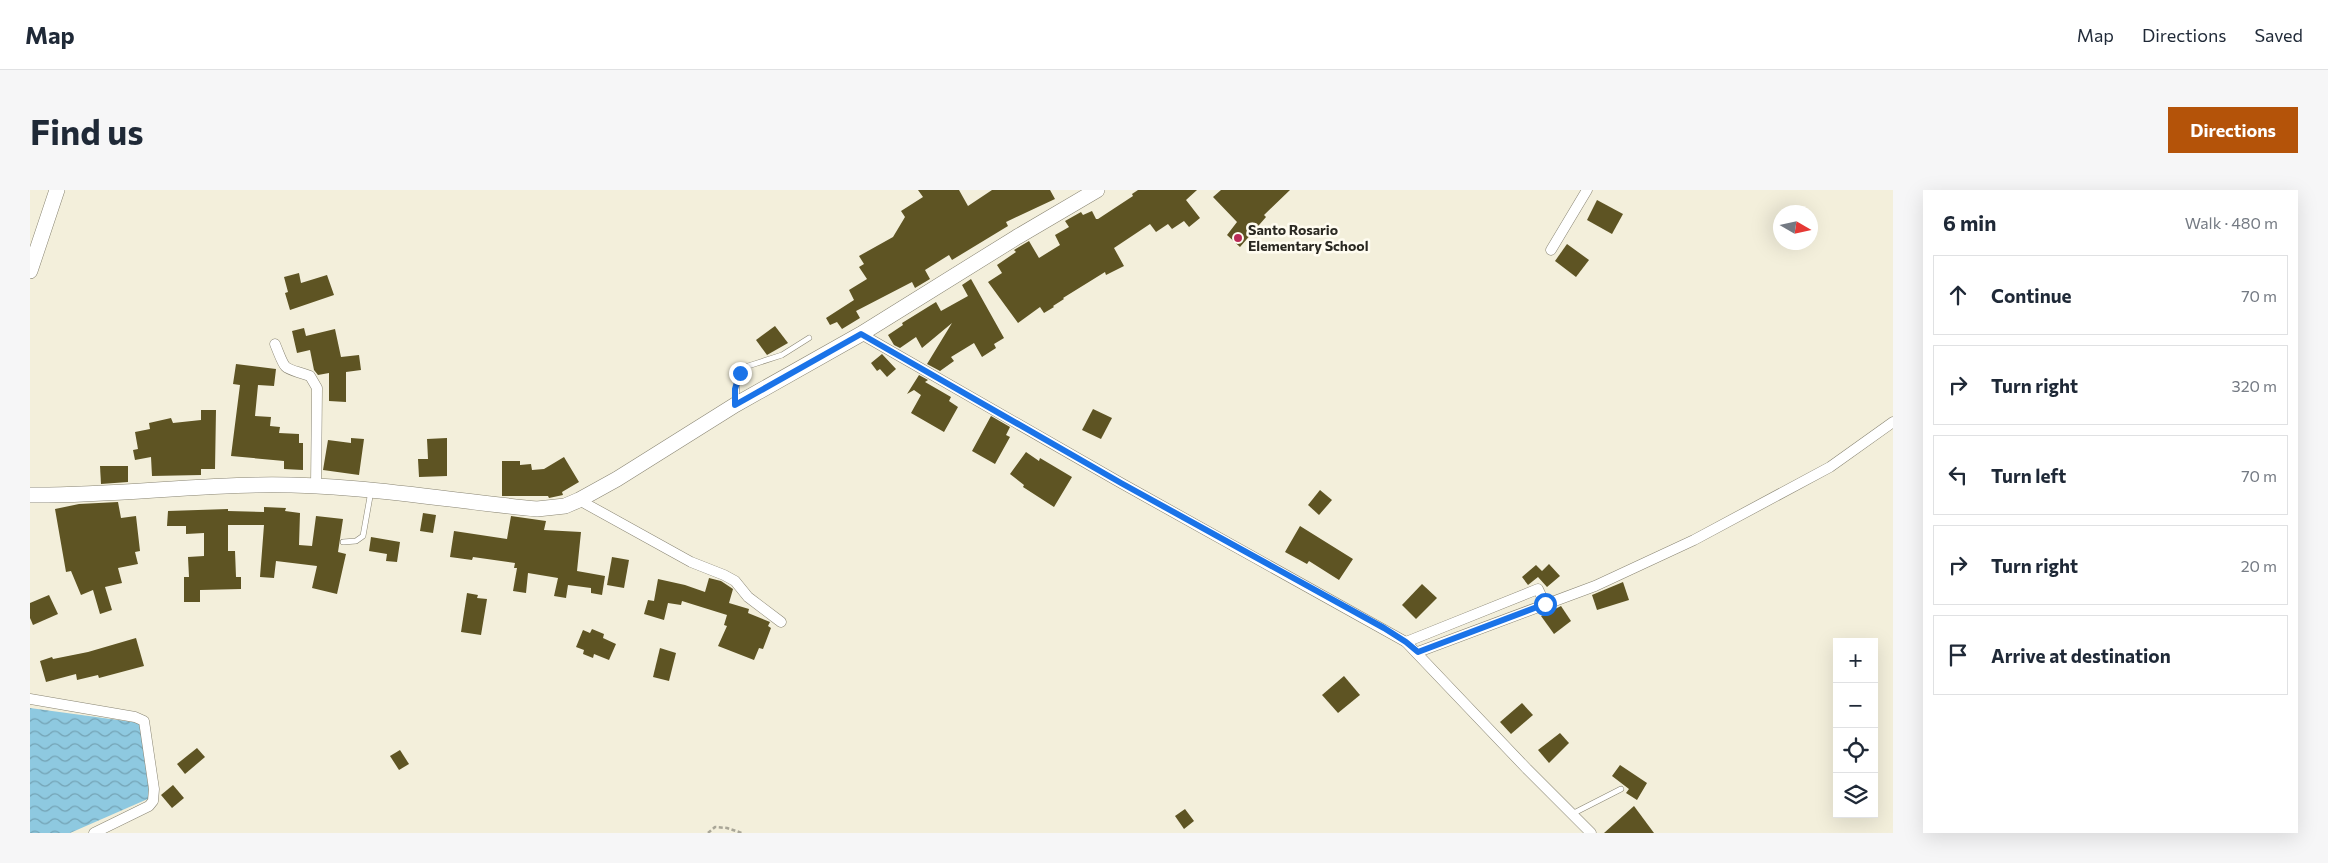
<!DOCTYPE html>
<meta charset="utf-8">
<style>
:root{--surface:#fff;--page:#f6f6f7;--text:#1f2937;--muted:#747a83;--line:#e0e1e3;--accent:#b45309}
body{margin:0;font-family:Commissioner,sans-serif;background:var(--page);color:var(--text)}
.controls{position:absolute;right:15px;bottom:15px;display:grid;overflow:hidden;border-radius:0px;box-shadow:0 5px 20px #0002}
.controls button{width:45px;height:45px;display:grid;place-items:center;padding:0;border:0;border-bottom:1px solid var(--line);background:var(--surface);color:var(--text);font:25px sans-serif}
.compass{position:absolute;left:1743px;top:15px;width:45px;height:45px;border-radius:50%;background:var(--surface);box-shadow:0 5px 20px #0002;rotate:99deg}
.stop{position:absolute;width:15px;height:15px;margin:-11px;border:4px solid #1a73e8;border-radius:50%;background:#fff}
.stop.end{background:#1a73e8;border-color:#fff;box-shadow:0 1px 5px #0008}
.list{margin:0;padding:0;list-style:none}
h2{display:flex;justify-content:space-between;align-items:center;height:65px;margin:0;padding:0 20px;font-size:21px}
h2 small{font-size:16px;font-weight:400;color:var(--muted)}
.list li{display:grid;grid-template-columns:32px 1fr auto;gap:15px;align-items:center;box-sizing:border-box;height:80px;margin:0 10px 10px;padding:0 10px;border:1px solid var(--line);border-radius:0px}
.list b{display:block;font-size:19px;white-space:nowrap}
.list em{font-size:16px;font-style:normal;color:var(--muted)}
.icon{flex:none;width:28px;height:28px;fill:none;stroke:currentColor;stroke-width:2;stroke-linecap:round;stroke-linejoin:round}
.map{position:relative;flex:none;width:1863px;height:643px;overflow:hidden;border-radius:0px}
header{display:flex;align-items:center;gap:30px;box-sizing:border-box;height:70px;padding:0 25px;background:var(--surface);border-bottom:1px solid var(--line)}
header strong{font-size:24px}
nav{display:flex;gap:28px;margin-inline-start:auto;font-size:18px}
.intro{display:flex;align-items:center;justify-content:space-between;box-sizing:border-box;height:120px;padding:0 30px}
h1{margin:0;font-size:35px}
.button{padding:12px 22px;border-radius:0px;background:var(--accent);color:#fff;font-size:18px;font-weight:700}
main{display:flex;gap:30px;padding:0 30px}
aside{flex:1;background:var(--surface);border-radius:0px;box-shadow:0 5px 20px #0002}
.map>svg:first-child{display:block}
.water{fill:url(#water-waves)}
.building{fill:#5e5423}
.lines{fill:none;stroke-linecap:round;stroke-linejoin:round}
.lane-casing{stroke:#888472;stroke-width:6}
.street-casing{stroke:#888472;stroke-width:11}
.secondary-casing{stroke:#888472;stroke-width:16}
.path{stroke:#a9a697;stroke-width:2.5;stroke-dasharray:4 2.5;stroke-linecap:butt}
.lane{stroke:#fff;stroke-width:5}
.street{stroke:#fff;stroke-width:10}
.secondary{stroke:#fff;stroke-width:15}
.route{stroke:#1a73e8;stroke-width:6}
.poi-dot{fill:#ba2b57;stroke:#fffcf0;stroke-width:2}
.labels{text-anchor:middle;stroke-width:5;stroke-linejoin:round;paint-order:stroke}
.poi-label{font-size:14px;font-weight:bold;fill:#2b2922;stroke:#fffcf0;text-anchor:start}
</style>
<header>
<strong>Map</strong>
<nav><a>Map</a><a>Directions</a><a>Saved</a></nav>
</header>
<div class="intro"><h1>Find us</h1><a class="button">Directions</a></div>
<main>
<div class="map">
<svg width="1863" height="643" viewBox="0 0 1863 643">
<defs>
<pattern id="water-waves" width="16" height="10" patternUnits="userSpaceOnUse" patternTransform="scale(1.25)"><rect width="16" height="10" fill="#8ec9e0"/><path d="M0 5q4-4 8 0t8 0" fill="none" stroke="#74a3b5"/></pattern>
</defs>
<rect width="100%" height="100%" fill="#f3efdb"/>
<!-- water -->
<path class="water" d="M0,518L110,533L120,608L40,643H0Z"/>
<!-- building -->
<g class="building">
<path d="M888,0H929L938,16L962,0H1020L1025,9L976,32L978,36L922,70L919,65L895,80L900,89L885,98L882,92L826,121L830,128L812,139L807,132L800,135L796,128L824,110L819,100L837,89L829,77L834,74L829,66L863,47L875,27L871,21L893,7Z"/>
<path d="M1108,0H1167L1156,10L1170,28L1159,37L1154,31L1142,39L1138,34L1126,42L1120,34L1084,58L1094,76L1076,85L1075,82L1033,108L1034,109L1023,116L1024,117L1014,123L1010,117L988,133L958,92L972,83L967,75L986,62L984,60L999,51L1009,68L1030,55L1025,45L1039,37L1035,31L1051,22L1053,25L1062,21L1066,29H1068L1103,6L1102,4Z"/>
<path d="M1191,0H1260L1234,25L1236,27L1210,57L1197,45L1207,32L1183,7Z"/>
<path d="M1567,10L1593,24L1582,44L1557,30Z"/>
<path d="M1537,54L1559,70L1546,87L1525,71Z"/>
<path d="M269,83L271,93L297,85L304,105L260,120L255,103L258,102L254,87Z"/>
<path d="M941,89L974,148L964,154L966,158L952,167L944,153L921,167L924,171L910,181L897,174L922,133L892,158L886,147L870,158L864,155L858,145L873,135L872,133L906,112L911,121L938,106L932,95Z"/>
<path d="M745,136L758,153L737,165L726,150Z"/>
<path d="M274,138L276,146L305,139L311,167L329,165L331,180L316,182V212L299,211V183L288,185L284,180L280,160L267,163L262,141Z"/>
<path d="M852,164L866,179L857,187L850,179L847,181L841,173Z"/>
<path d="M206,174L246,179L244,196L228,195L225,226L241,227L240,236L250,237L249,243L269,244V253H273V280L254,279V271L201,266L210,195L203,194Z"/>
<path d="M889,185L898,190L895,192L921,207L919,211L928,217L914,242L881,223L891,205L884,200L877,204Z"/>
<path d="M1063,219L1082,228L1071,249L1052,240Z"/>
<path d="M171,220H186L185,279H171V285L122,286L121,267L105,270L103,260L108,259L105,242L120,239L119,233L141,228L143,233L171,230Z"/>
<path d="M961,226L980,237L976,245L980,247L965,274L942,261Z"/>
<path d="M321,248L334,249L329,285L293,280L298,250L321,253Z"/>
<path d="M417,248V286L389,287L388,269H398L397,249Z"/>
<path d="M996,262L1009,271L1010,268L1042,287L1024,317L993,297L994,295L980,284Z"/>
<path d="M534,267L549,292L532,302L533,305L519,308L518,306H472V271H490V275L501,274L502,280L514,279Z"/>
<path d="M70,276H98V292L71,294Z"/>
<path d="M1290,300L1302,310L1289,325L1278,315Z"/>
<path d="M88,312L91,328L106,326L110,361L105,362L108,374L88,378L92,393L75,397L82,420L70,424L63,400L51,405L41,381L36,382L25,319L49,314Z"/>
<path d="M234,317L256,318L255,321L270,323L269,355L282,356L286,326L313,329L308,362L316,364L307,404L282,398L287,376L246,371L244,388L230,387L234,335H198V361H205L206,387H211V399L170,400V412H154V387H159L158,367L174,366V343L156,344V336H137L138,321L198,319V321L234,322Z"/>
<path d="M393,323L406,325L403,343L390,341Z"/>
<path d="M481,326L516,331L514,340L551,342L547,381L575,386L572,405L561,403V398L538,395L536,408L524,406L528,388L498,383L496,403L483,401L487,378H484L485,373L443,367L442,370L420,367L424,341L477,349Z"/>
<path d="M1270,336L1323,369L1309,390L1279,371L1277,374L1255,362Z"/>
<path d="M341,347L370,352L367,372L356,371L357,364L339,361Z"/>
<path d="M582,367L599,370L594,398L577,395Z"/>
<path d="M1519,374L1530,386L1517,397L1508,387L1498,395L1492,387L1506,375L1512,381Z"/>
<path d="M679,388L691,391L703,399L699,413L719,419L718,423L740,432L738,436L741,438L733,459L729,458L724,470L688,456L697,436L694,435L697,425L652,411L651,415L638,413L634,430L614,424L618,410L624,411L628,389L655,395L675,402Z"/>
<path d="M1593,392L1599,410L1567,420L1562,405Z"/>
<path d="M1392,394L1407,408L1386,429L1372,415Z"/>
<path d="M437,403L448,405L447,408L457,409L451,445L431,442Z"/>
<path d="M19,405L28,424L3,435L0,428V413Z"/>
<path d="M1531,416L1541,431L1524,444L1511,426Z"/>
<path d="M562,439L574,444L573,448L586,454L579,470L564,464L563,468L553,464L554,460L546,457L553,440L560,443Z"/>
<path d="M106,448L114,476L69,488L68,485L47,490L46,484L16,492L10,471L22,467L23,469L58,462Z"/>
<path d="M630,458L646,463L639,491L623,487Z"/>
<path d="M1314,486L1330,505L1308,523L1292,505Z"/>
<path d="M1492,513L1503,525L1481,544L1470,532Z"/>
<path d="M1530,543L1539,553L1519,573L1508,560Z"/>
<path d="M167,558L175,567L155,584L147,574Z"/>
<path d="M370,560L379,574L369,580L360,566Z"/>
<path d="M1590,575L1617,593L1607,610L1596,603L1599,599L1582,586Z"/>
<path d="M143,595L154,608L142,618L131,605Z"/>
<path d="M1604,616L1624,643H1574Z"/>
<path d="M1155,619L1164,631L1154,639L1145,626Z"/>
</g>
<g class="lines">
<!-- lane casing -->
<g class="lane-casing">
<g id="lane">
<path d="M706,212L707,191L715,177L752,165L779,148"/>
<path d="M313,352L326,351L333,346L341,301"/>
<path d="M1542,624L1591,599"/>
</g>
</g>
<!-- street casing -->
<g class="street-casing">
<g id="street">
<path d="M1521,60L1557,0"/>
<path d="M831,144L1091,293L1376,452L1497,579L1561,643"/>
<path d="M245,154C257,183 251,176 280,186L287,198L286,296"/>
<path d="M549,310L661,372L694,385L705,391L718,407L751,432"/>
<path d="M1376,452L1508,399L1515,414"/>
<path d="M1388,462L1565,396L1664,350L1800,277L1863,232"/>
<path d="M0,509L105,527L114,531L124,599L123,611L119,616L64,643"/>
</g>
</g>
<!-- secondary casing -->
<g class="secondary-casing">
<g id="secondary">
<path d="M0,81L27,0"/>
<path d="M0,305C76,306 152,296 227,295C321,293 414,310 507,319L535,316L549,310L587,289L705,215L831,144L987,47L1067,0"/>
</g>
</g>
<!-- path -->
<path class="path" d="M678,643L685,637L697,638L712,643"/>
<!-- lane -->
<use href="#lane" class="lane"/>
<!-- street -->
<use href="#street" class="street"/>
<!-- secondary -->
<use href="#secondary" class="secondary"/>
</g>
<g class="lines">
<!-- route -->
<path class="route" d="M710,183L705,199V215L831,144L1091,293L1354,438L1376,452L1388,462L1515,414"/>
</g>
<!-- markers -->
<circle class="poi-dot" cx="1208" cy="48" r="5"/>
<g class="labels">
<!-- poi labels -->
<g class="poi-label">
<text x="1218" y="45">Santo Rosario<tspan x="1218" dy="16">Elementary School</tspan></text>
</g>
</g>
</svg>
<div class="controls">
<button>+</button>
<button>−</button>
<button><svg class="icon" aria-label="locate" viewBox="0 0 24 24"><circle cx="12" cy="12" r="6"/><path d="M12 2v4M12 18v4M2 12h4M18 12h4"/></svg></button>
<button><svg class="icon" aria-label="layers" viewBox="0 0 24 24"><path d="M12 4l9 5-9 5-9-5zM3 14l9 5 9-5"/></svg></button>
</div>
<svg class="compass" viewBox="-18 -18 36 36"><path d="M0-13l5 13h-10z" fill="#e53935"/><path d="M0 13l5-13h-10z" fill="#747a83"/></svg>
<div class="stop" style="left:1515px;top:414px"></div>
<div class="stop end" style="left:710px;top:183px"></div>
</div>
<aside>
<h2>6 min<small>Walk · 480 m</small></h2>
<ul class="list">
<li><svg class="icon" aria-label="ahead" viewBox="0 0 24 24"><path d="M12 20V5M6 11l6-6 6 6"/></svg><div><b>Continue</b></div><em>70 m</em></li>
<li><svg class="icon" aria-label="right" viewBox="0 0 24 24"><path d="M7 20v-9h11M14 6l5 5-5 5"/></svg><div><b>Turn right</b></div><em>320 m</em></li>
<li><svg class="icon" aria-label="left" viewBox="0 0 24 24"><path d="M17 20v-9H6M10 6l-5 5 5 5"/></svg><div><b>Turn left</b></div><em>70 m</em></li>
<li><svg class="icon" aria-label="right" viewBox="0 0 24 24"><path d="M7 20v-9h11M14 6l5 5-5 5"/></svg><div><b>Turn right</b></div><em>20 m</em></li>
<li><svg class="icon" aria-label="arrive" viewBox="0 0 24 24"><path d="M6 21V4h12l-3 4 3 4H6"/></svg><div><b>Arrive at destination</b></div></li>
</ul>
</aside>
</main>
